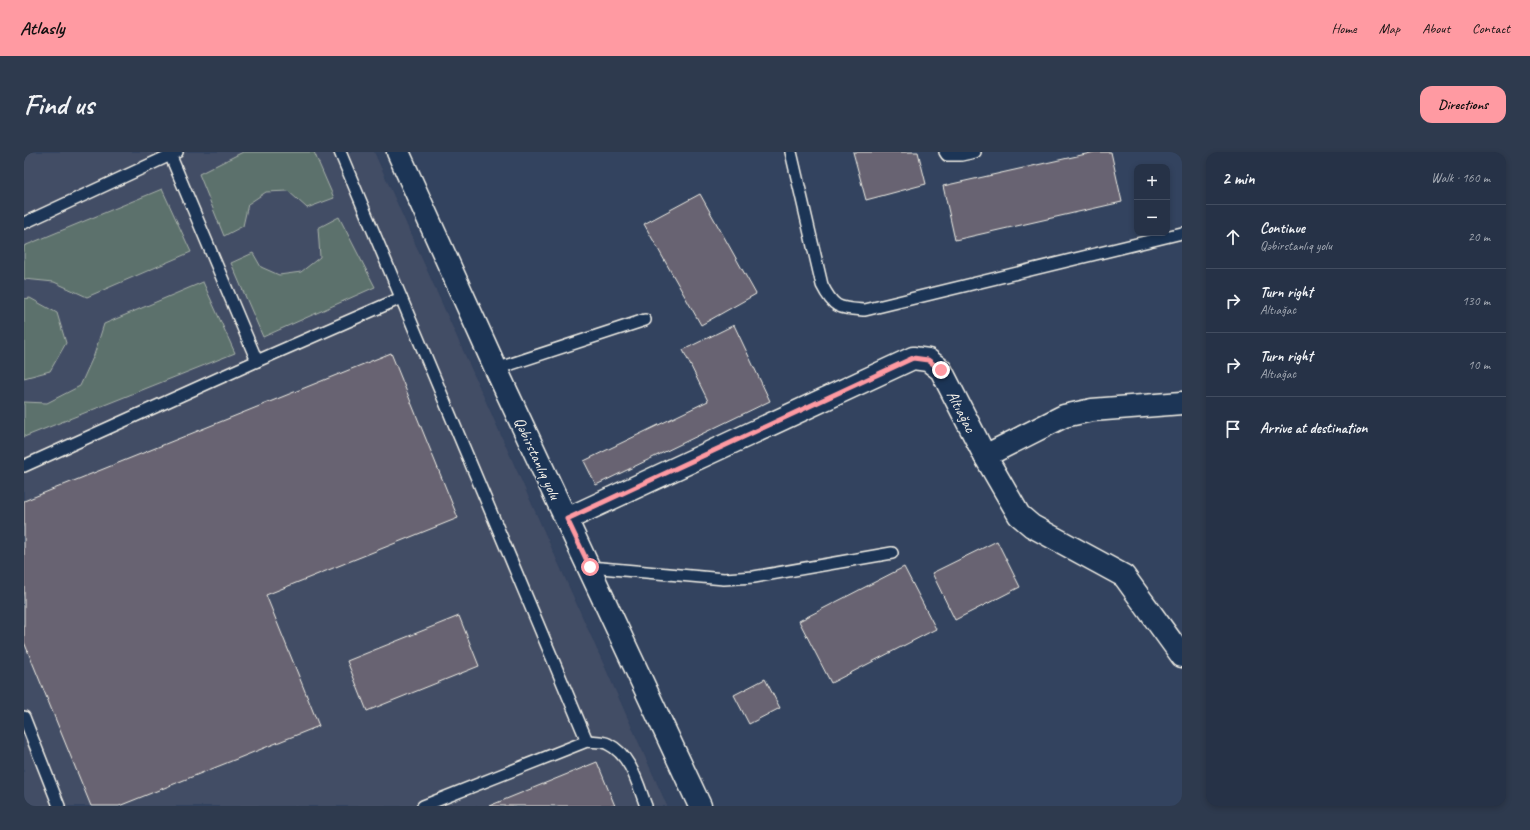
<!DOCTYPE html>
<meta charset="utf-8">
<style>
:root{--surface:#263247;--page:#2e3a4e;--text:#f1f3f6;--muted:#a4aab4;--line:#424d60;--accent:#ff9aa2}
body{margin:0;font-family:Caveat,sans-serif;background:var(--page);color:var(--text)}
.controls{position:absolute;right:12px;top:12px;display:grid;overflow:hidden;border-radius:8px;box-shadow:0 2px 6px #0003}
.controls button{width:36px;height:36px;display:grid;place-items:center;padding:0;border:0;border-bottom:1px solid var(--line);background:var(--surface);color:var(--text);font:20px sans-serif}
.stop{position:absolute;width:12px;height:12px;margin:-9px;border:3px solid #ff9aa2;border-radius:50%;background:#fff}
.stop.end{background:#ff9aa2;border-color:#fff;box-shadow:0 1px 4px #0008}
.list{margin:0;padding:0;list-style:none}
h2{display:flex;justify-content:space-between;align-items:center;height:52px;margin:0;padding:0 16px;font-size:17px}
h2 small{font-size:13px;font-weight:400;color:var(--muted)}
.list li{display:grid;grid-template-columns:26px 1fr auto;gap:12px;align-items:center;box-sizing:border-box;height:64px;padding:0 16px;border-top:1px solid var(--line)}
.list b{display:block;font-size:15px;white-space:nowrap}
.list p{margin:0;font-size:13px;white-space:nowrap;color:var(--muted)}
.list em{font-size:13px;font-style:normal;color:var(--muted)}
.icon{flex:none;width:22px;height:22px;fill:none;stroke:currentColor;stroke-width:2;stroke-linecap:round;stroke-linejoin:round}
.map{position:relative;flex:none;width:1158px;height:654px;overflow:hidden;border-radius:12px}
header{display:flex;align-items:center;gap:24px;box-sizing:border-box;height:56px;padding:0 20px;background:var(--accent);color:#111}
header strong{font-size:19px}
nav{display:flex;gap:22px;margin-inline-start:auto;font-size:14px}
.intro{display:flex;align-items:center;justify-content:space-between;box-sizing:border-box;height:96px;padding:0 24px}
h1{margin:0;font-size:28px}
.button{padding:10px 18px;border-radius:12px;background:var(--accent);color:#111;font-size:14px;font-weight:700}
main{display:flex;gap:24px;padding:0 24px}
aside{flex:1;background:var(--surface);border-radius:12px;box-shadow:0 2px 6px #0003}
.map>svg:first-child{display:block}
.built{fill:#434d65}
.green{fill:#5b716c;stroke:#a8b1aa}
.building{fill:#676472;stroke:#f4f1e8}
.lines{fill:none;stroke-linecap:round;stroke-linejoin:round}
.lane-casing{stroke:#f4f1e8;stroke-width:14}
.street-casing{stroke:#f4f1e8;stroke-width:25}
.lane{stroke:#1d3557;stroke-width:11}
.street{stroke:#1d3557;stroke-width:22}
.route{stroke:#ff9aa2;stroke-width:5}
.labels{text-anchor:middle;stroke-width:3;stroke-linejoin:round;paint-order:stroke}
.street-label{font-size:16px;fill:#f4f1e8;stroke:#1d3557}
</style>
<header>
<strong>Atlasly</strong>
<nav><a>Home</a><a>Map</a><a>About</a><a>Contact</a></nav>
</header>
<div class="intro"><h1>Find us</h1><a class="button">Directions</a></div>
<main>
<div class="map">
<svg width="1158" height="654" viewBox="0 0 1158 654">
<rect width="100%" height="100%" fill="#33435f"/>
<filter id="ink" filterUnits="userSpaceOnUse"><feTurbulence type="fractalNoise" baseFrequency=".025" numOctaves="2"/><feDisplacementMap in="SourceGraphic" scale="8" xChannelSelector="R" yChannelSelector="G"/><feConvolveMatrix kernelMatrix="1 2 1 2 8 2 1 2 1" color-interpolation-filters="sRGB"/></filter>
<g filter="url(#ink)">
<!-- built -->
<path class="built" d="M0,0H350L643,654H0Z"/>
<!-- green -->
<g class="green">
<path d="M219,0H290L310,46L283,56L264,39L242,40L224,52L219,74L200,84L175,22Z"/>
<path d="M138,37L167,100L63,145L30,130L0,127V94Z"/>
<path d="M315,65L351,135L239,185L207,111L229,101L237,115L255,123L277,120L296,105L294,76Z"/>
<path d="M179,130L211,201L0,285V250L23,251L56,234L70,203L80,172Z"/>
<path d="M6,146L33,161L42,191L26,219L0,226V147Z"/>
</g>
<!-- building -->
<g class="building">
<path d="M829,0H894L902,32L842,48Z"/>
<path d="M1071,0H1087L1098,50L931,88L919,34Z"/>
<path d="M676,42L732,142L677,173L620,72Z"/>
<path d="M710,173L746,249L572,333L560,309L684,249L659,198Z"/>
<path d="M367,201L434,366L242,443L295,574L95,654H67L0,490V349Z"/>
<path d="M973,389L996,435L931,468L908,421Z"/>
<path d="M880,415L912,477L807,531L775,469Z"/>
<path d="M435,464L455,514L343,559L323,509Z"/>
<path d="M741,527L756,556L725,572L710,543Z"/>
<path d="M573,610L591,654H465Z"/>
</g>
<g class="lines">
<!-- lane casing -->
<g class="lane-casing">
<g id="lane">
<path d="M145,0L233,209L377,146"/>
<path d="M316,0L563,589"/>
<path d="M767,0L798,133C810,157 815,156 841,158L1158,81"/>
<path d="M921,0L923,3H937L951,0"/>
<path d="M0,71L153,0"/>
<path d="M472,217L621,168"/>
<path d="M0,314L233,209"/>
<path d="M566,415L700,427L730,425L868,401"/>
<path d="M0,565L35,654"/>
<path d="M399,654L563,589C569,590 579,589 584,592C607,603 614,633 622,654"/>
</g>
</g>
<!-- street casing -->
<g class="street-casing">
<g id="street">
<path d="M374,0L472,217L676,654"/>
<path d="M961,304L1040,264L1068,258L1158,251"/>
<path d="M543,367L889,206L904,208L917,218L961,304L995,363L1008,374L1100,424L1158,504"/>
</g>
</g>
<!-- lane -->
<use href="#lane" class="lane"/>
<!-- street -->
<use href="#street" class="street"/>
</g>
</g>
<g class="lines" filter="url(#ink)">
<!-- route -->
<path class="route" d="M566,415L543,367L889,206L904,208L917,218"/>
</g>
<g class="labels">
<!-- street labels -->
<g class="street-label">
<text transform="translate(938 259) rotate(63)" y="6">Altıağac</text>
<text transform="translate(514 306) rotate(65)" y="6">Qəbirstanlıq yolu</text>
</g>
</g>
</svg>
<div class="controls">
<button>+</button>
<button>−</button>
</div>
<div class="stop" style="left:566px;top:415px"></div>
<div class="stop end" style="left:917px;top:218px"></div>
</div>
<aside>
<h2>2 min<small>Walk · 160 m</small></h2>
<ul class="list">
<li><svg class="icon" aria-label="ahead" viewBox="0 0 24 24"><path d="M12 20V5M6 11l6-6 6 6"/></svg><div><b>Continue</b><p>Qəbirstanlıq yolu</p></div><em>20 m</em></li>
<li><svg class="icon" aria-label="right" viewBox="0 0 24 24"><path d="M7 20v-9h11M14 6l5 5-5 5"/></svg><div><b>Turn right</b><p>Altıağac</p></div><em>130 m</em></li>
<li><svg class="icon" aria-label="right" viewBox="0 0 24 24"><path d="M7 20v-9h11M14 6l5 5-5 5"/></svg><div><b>Turn right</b><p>Altıağac</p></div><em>10 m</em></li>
<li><svg class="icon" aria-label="arrive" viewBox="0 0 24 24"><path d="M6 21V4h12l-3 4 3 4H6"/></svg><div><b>Arrive at destination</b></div></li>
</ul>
</aside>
</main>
